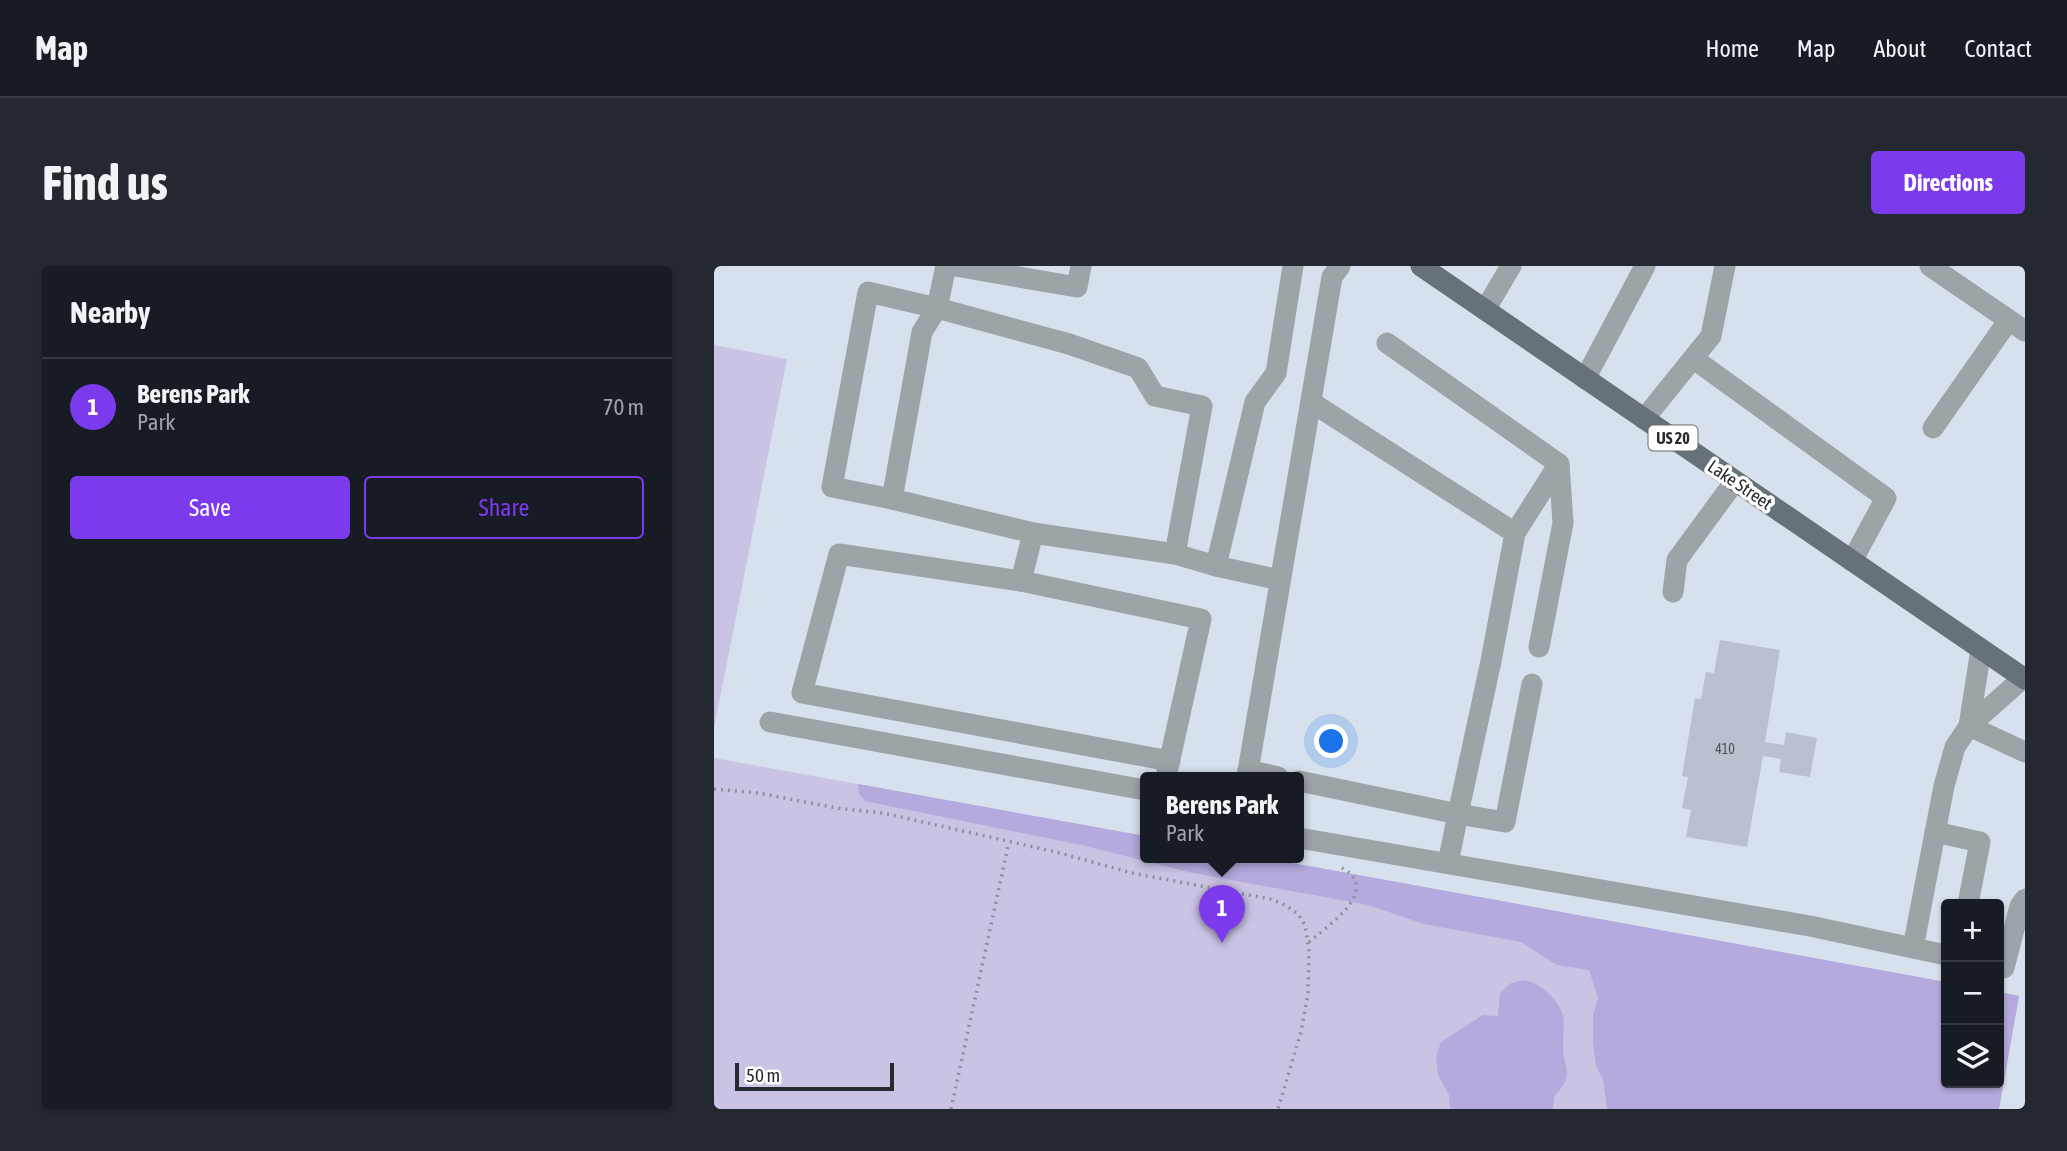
<!DOCTYPE html>
<meta charset="utf-8">
<style>
:root{--surface:#171b24;--page:#242831;--text:#f1f3f6;--muted:#9ea1a6;--line:#363941;--accent:#7c3aed}
body{margin:0;font-family:"Asap Condensed",sans-serif;background:var(--page);color:var(--text)}
.controls{position:absolute;right:21px;bottom:21px;display:grid;overflow:hidden;border-radius:7px;box-shadow:0 2px 5px #0004}
.controls button{width:63px;height:63px;display:grid;place-items:center;padding:0;border:0;border-bottom:2px solid var(--line);background:var(--surface);color:var(--text);font:35px sans-serif}
.scale{position:absolute;left:21px;bottom:18px;width:159px;box-sizing:border-box;padding-left:7px;border:4px solid #272b2f;border-top:0;font-size:19px;line-height:24px;white-space:nowrap;color:#272b2f;-webkit-text-stroke:5px #fff;paint-order:stroke}
.you{position:absolute;left:618px;top:476px;width:24px;height:24px;margin:-18px;border:5px solid #fff;border-radius:50%;background:#1a73e8;box-shadow:0 0 0 10px #1a73e833}
.badge{display:grid;place-items:center;width:46px;height:46px;border-radius:50%;background:var(--accent);color:#fff;font-size:23px;font-weight:700}
.pin{position:absolute;translate:-50% -58px;filter:drop-shadow(0 2px 4px #0008)}
.pin::after{content:'';position:absolute;top:37px;width:24px;height:21px;background:inherit;clip-path:polygon(0 0,100% 0,50% 100%)}
.popup{position:absolute;left:426px;top:506px;width:164px;height:91px;box-sizing:border-box;display:grid;place-content:center;border-radius:7px;background:var(--surface);filter:drop-shadow(0 2px 5px #0005);font-size:23px;white-space:nowrap;color:var(--muted)}
.popup b{font-size:26px;color:var(--text)}
.popup::after{content:'';position:absolute;left:50%;top:100%;margin-left:-14px;border:14px solid transparent;border-top-color:var(--surface)}
.list{margin:0;padding:0;list-style:none}
h2{display:flex;justify-content:space-between;align-items:center;height:91px;margin:0;padding:0 28px;font-size:30px}
h2 small{font-size:23px;font-weight:400;color:var(--muted)}
.list li{display:grid;grid-template-columns:46px 1fr auto;gap:21px;align-items:center;box-sizing:border-box;height:98px;padding:0 28px;border-top:2px solid var(--line)}
.list b{display:block;font-size:26px;white-space:nowrap}
.list p{margin:0;font-size:23px;white-space:nowrap;color:var(--muted)}
.list em{font-size:23px;font-style:normal;color:var(--muted)}
.actions{display:flex;gap:14px;padding:21px 28px}
.actions a{flex:1;padding:16px 0;border:2px solid var(--accent);border-radius:7px;text-align:center;font-size:24px;color:var(--accent)}
.actions .main{background:var(--accent);color:#fff}
.icon{flex:none;width:38px;height:38px;fill:none;stroke:currentColor;stroke-width:2;stroke-linecap:round;stroke-linejoin:round}
.map{position:relative;flex:none;width:1311px;height:843px;overflow:hidden;border-radius:7px}
header{display:flex;align-items:center;gap:42px;box-sizing:border-box;height:98px;padding:0 35px;background:var(--surface);border-bottom:2px solid var(--line)}
header strong{font-size:33px}
nav{display:flex;gap:38px;margin-inline-start:auto;font-size:24px}
.intro{display:flex;align-items:center;justify-content:space-between;box-sizing:border-box;height:168px;padding:0 42px}
h1{margin:0;font-size:49px}
.button{padding:18px 32px;border-radius:7px;background:var(--accent);color:#fff;font-size:24px;font-weight:700}
main{display:flex;gap:42px;padding:0 42px}
aside{flex:1;background:var(--surface);border-radius:7px;box-shadow:0 2px 5px #0004}
.map>svg:first-child{display:block}
.green{fill:#cac3e4}
.forest{fill:#b5a9dd}
.building{fill:#bbc0ce}
.lines{fill:none;stroke-linecap:round;stroke-linejoin:round}
.path{stroke:#8a929a;stroke-width:3.5;stroke-dasharray:2 5;stroke-linecap:butt}
.minor{stroke:#9da4a7;stroke-width:21}
.major{stroke:#667277;stroke-width:21}
.labels{text-anchor:middle;stroke-width:7;stroke-linejoin:round;paint-order:stroke}
.number-label{font-size:14px;fill:#4c5057}
.shield{fill:#fff;stroke:#686b6d;stroke-width:2}
.shield-label{font-size:16px;font-weight:bold;fill:#272b2f}
.street-label{font-size:18px;fill:#272b2f;stroke:#fff}
</style>
<header>
<strong>Map</strong>
<nav><a>Home</a><a>Map</a><a>About</a><a>Contact</a></nav>
</header>
<div class="intro"><h1>Find us</h1><a class="button">Directions</a></div>
<main>
<aside>
<h2>Nearby<small></small></h2>
<ul class="list">
<li><span class="badge">1</span><div><b>Berens Park</b><p>Park</p></div><em>70 m</em></li>
</ul>
<div class="actions"><a class="main">Save</a><a>Share</a></div>
</aside>
<div class="map">
<svg width="1311" height="843" viewBox="0 0 1311 843">
<rect width="100%" height="100%" fill="#d6e1ed"/>
<!-- green -->
<g class="green">
<path d="M0,79L73,93L0,462Z"/>
<path d="M0,492L431,570V591H545L1232,716V817H1285V726L1305,730L1285,843H0Z"/>
</g>
<!-- forest -->
<g class="forest">
<path d="M144,518L431,570V591H545L1232,716V817H1285V726L1305,730L1285,843H893L889,813L882,800L879,776V749L884,732L875,704L843,699L807,676L710,658L654,639L474,606L372,580L151,535L145,528Z"/>
<path d="M810,714C827,717 843,732 849,749C851,758 849,767 849,776C848,804 863,805 840,831L839,843H736L735,829L724,809L722,791L727,776L769,749L784,750L786,727L797,717Z"/>
</g>
<!-- building -->
<path class="building" d="M1006,374L1066,384L1051,476L1070,479L1072,466L1103,472L1096,511L1065,506L1067,493L1049,490L1033,581L972,571L977,544L968,542L974,511L968,510L981,432L987,433L992,406L1000,407Z"/>
<g class="lines">
<!-- path -->
<g class="path">
<path d="M0,523L44,527L123,542L169,547L342,586L418,607L556,633L571,639L584,648L591,659L595,684L594,727L587,766L564,843"/>
<path d="M595,676C612,661 669,624 628,602"/>
<path d="M237,843L295,576"/>
</g>
<!-- minor -->
<g class="minor">
<path d="M232,0L223,42L208,66L178,233L319,267L461,288L502,300L541,136L562,107L579,0"/>
<path d="M241,0L363,21L367,0"/>
<path d="M1216,0L1311,65"/>
<path d="M771,44L797,0"/>
<path d="M980,93L1172,232L1138,295"/>
<path d="M871,113L931,0"/>
<path d="M597,136L801,267L845,198L673,77"/>
<path d="M930,153L997,70L1011,0"/>
<path d="M1219,162L1294,55"/>
<path d="M178,233L118,221L154,26L223,42L355,78L424,102L441,130L488,140L461,288"/>
<path d="M502,300L566,314"/>
<path d="M307,315L319,267"/>
<path d="M959,326L963,294L1021,215"/>
<path d="M825,381L849,257L845,198"/>
<path d="M56,456L431,524"/>
<path d="M1255,460L1267,383"/>
<path d="M1255,460L1311,486"/>
<path d="M534,504L564,511"/>
<path d="M452,511L487,353L307,315L125,288L88,427L456,495"/>
<path d="M533,511L618,11L626,0"/>
<path d="M585,515L744,548L777,395L801,267"/>
<path d="M1221,566L1266,576L1254,638"/>
<path d="M585,572L1096,660L1232,689"/>
<path d="M734,597L744,548L791,556L818,418"/>
<path d="M1199,682L1230,520L1241,481L1255,460L1309,412"/>
<path d="M1290,702L1306,640L1311,633"/>
</g>
<!-- major -->
<path class="major" d="M707,0L1311,413"/>
</g>
<g class="labels">
<!-- number labels -->
<g class="number-label">
<text x="1011" y="488">410</text>
</g>
<!-- shield labels -->
<rect class="shield" x="934.5" y="159.5" width="49" height="25" rx="5"/>
<g class="shield-label">
<text x="959" y="178">US 20</text>
</g>
<!-- street labels -->
<g class="street-label">
<text transform="translate(1026 219) rotate(34)" y="6">Lake Street</text>
</g>
</g>
</svg>
<div class="controls">
<button>+</button>
<button>−</button>
<button><svg class="icon" aria-label="layers" viewBox="0 0 24 24"><path d="M12 4l9 5-9 5-9-5zM3 14l9 5 9-5"/></svg></button>
</div>
<div class="scale">50 m</div>
<div class="you"></div>
<div class="pin badge" style="left:508px;top:677px">1</div>
<div class="popup"><b>Berens Park</b>Park</div>
</div>
</main>
